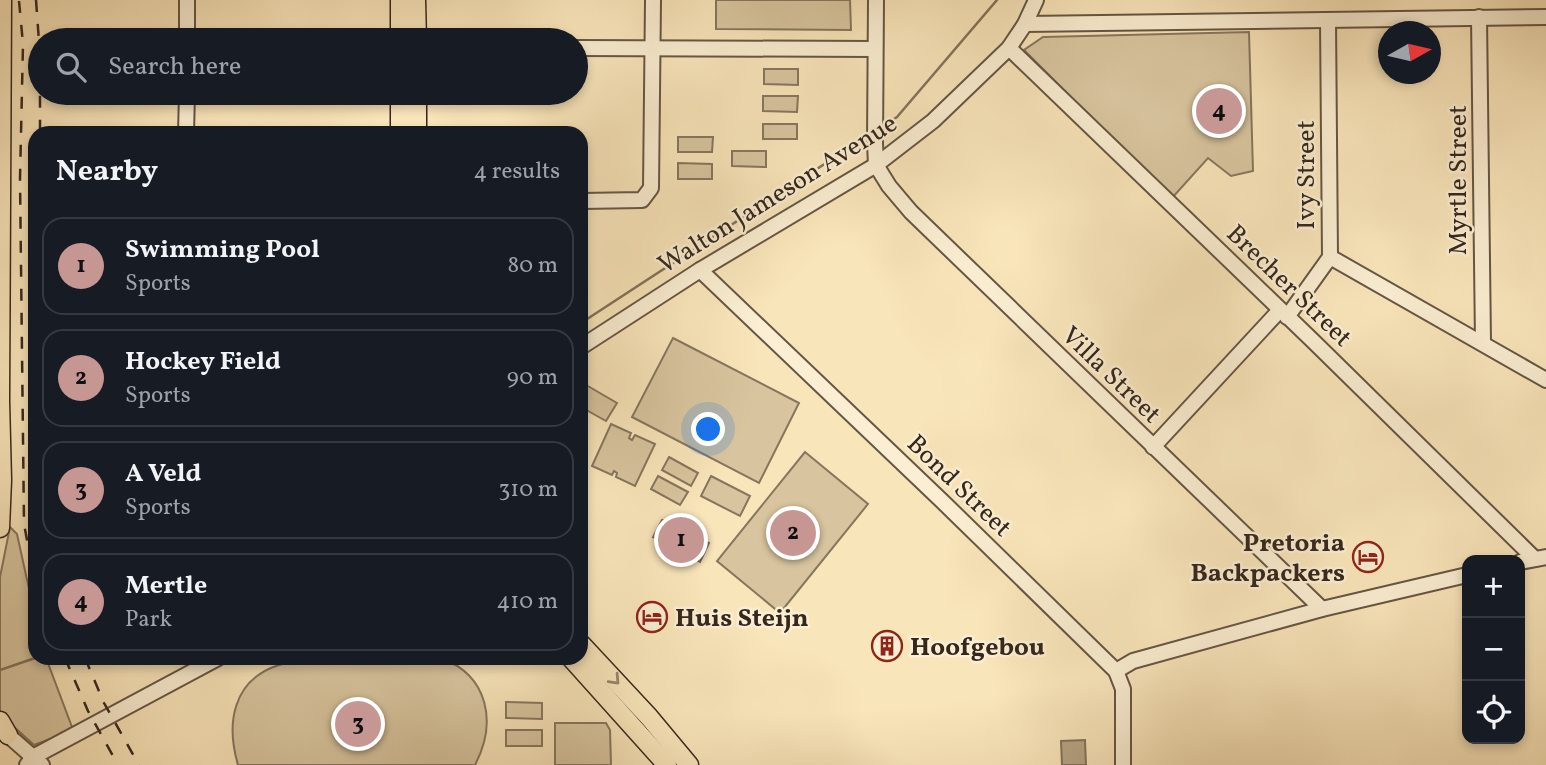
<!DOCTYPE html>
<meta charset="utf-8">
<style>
:root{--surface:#171b24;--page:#242831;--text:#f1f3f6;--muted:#9ea1a6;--line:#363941;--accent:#c59692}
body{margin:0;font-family:Vollkorn,serif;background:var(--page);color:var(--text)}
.controls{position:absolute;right:21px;bottom:21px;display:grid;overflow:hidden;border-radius:14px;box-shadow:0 4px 10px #0003}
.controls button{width:63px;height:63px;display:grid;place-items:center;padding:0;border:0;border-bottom:2px solid var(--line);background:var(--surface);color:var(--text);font:35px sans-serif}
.compass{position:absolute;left:1378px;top:21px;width:63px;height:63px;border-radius:50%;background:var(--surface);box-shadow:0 4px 10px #0003;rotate:82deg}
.you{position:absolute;left:709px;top:430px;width:24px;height:24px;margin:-18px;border:5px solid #fff;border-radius:50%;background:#1a73e8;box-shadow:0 0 0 10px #1a73e833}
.badge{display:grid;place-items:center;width:46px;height:46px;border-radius:50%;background:var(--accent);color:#111;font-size:23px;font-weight:700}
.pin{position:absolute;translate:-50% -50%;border:4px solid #fff;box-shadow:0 2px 7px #0006}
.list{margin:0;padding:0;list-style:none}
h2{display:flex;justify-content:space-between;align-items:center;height:91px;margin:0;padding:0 28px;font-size:30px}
h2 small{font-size:23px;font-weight:400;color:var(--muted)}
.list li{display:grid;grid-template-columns:46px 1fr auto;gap:21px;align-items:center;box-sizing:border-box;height:98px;margin:0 14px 14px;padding:0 14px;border:2px solid var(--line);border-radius:21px}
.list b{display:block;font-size:26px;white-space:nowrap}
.list p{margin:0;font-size:23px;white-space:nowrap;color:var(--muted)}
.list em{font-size:23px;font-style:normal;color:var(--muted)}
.icon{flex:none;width:38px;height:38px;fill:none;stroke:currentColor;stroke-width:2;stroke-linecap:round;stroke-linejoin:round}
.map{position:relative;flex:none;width:1546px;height:765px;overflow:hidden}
.search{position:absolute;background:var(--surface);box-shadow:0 4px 10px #0003;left:28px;top:28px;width:560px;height:77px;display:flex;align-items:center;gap:18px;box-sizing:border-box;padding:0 24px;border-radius:38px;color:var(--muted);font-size:26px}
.panel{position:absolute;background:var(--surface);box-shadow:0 4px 10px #0003;left:28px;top:126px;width:560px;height:539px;border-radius:21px}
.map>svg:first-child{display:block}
.green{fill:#d8c59f;stroke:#86765e;stroke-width:2}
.water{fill:#b6a485;stroke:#82725b;stroke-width:2}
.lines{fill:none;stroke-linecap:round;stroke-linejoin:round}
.stream{stroke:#82725b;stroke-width:2.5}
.minor-casing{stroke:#665644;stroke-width:18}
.major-casing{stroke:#35271d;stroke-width:21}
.minor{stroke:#fbeed2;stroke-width:14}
.major{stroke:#f9e5ba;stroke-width:18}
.rail{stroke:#35271d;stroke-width:2.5;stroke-dasharray:12 12;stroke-linecap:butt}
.oneway{stroke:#97866c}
.labels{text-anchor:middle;stroke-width:5;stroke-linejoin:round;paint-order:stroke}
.street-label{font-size:26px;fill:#35271d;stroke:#fbeed2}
.poi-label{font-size:26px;font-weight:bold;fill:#35271d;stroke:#fbeed2;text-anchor:start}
</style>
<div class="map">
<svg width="1546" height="765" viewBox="0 0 1546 765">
<rect width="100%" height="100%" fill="#f9e5ba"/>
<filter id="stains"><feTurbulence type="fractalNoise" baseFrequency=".00286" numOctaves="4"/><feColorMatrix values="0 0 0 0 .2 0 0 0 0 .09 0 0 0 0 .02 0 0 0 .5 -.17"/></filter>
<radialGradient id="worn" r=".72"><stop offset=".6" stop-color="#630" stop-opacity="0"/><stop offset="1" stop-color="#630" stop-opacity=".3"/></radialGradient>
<!-- green -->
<g class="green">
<path d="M716,0H850L851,30L716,29Z"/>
<path d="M1249,32L1253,171L1231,176L1208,158L1172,198L1024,50L1043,37Z"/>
<path d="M764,69H798V85L764,84Z"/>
<path d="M763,96H798L797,112L763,111Z"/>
<rect x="763" y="124" width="34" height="15"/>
<path d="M678,137H713L712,152H678Z"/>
<path d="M732,151H766V167L732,166Z"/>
<path d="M678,163L712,164V179H678Z"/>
<path d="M673,338L799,403L759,483L632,417Z"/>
<path d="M581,382L617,403L606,421L581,407Z"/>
<path d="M611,424L631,433L629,438L632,440L635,435L655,444L635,486L616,477L617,473L614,471L612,475L592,466Z"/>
<path d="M805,452L868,504L780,613L717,561Z"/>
<path d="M669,457L698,473L691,486L662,470Z"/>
<path d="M658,476L688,492L680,505L651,489Z"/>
<path d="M711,476L750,496L740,516L701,496Z"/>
<path d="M10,527L17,534L35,616V658H46L72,727L58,736L34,745L3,717L0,712V577Z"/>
<path d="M317,658H441C489,676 497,723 475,765H238C226,724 232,680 279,665C291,661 304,661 317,660Z"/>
<path d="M506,702L542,703V719L506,718Z"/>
<path d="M555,723H606L610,730L611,765H555Z"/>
<rect x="506" y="730" width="36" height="16"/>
</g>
<!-- water -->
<g class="water">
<path d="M662,520L709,543L700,562L653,537Z"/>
<path d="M1085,740L1086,765H1062L1061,741Z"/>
</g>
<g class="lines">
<!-- stream -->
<g class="stream">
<path d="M880,128L897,117L997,0"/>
<path d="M581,323L869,135"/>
<path d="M0,670L35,658"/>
</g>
<!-- minor casing -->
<g class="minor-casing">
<g id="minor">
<path d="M876,0L875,143L876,165L889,186L911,212L1322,609"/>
<path d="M1479,17L1483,342"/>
<path d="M1025,24L1546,17"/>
<path d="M187,40V0"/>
<path d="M576,48L875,49"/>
<path d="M1009,48L1312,340L1535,559"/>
<path d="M186,133L187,93"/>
<path d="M581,201L642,200L651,188L653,0"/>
<path d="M1330,257L1546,380"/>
<path d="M700,270L942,501L1116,671L1123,689V765"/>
<path d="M1287,317L1330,257L1328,20"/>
<path d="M581,347L700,270L876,165L933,121L1009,48L1025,24L1036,0"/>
<path d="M1153,447L1280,310"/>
<path d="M1520,562L1546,557"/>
<path d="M1116,671L1133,661L1322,609L1467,575"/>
<path d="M1,729L42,765"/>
<path d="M27,765L33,757L218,658"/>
</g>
</g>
<!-- major casing -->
<g class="major-casing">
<g id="major">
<path d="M416,0L417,40"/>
<path d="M400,40V0"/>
<path d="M400,133V93"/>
<path d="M417,133V93"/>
<path d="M0,528L2,480L0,401L2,0"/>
<path d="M581,644L649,717L689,765"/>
<path d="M571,658L667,765"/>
<path d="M0,721L8,735"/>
</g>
</g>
<!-- minor -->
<use href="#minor" class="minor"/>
<!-- major -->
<use href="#major" class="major"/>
<!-- rail -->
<g class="rail">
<path d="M36,0L40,56V133"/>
<path d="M19,1L23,44L20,179L24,524L35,582"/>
<path d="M65,658L88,711L118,765"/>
<path d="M85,658L104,703L139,765"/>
</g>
</g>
<!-- one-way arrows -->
<defs><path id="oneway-chevron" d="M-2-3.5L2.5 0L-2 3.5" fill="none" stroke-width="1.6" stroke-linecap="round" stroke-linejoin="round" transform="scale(1.75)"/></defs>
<use class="oneway" href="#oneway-chevron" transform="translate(615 680) rotate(47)"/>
<!-- icons -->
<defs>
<g id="hotel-ring" transform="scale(1.575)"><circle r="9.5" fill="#fbeed2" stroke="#8f2418" stroke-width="1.5"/><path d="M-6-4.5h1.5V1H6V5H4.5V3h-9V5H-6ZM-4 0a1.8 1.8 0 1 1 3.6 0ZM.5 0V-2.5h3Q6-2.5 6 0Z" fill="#8f2418"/></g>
<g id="building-ring" transform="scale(1.575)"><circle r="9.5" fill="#fbeed2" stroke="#8f2418" stroke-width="1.5"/><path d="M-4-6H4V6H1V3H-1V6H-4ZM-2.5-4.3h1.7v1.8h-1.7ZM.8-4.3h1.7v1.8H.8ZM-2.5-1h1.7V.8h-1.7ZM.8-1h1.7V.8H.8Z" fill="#8f2418"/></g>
</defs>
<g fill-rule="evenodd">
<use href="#hotel-ring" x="1368" y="557"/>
<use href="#hotel-ring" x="652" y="617"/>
<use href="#building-ring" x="887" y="646"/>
</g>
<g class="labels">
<!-- street labels -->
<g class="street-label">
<text transform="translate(1305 175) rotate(-90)" y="9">Ivy Street</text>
<text transform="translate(1457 180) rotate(-90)" y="9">Myrtle Street</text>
<text transform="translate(777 193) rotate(-32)" y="9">Walton Jameson Avenue</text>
<text transform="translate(1290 285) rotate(44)" y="9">Brecher Street</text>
<text transform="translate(1112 374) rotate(44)" y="9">Villa Street</text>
<text transform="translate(960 485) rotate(44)" y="9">Bond Street</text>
</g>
<!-- poi labels -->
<g class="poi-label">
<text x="1345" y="551" text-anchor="end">Pretoria<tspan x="1345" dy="30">Backpackers</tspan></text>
<text x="675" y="626">Huis Steijn</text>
<text x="910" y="655">Hoofgebou</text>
</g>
</g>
<rect width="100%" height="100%" filter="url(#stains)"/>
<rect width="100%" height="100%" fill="url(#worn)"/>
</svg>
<div class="controls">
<button>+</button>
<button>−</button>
<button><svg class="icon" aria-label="locate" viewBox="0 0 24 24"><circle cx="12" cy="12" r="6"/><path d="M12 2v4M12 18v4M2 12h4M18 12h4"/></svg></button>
</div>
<svg class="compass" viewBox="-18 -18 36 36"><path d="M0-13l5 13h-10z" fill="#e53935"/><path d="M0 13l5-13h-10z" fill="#9ea1a6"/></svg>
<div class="you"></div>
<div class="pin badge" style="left:681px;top:540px">1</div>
<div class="pin badge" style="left:793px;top:533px">2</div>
<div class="pin badge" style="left:358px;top:724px">3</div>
<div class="pin badge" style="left:1219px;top:111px">4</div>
<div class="search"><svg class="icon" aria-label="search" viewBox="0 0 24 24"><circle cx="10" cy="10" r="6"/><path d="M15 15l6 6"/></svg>Search here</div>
<section class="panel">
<h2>Nearby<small>4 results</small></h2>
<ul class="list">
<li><span class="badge">1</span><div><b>Swimming Pool</b><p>Sports</p></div><em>80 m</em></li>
<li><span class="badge">2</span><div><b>Hockey Field</b><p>Sports</p></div><em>90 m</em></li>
<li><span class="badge">3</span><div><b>A Veld</b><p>Sports</p></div><em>310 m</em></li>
<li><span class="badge">4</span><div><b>Mertle</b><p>Park</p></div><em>410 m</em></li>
</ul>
</section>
</div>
